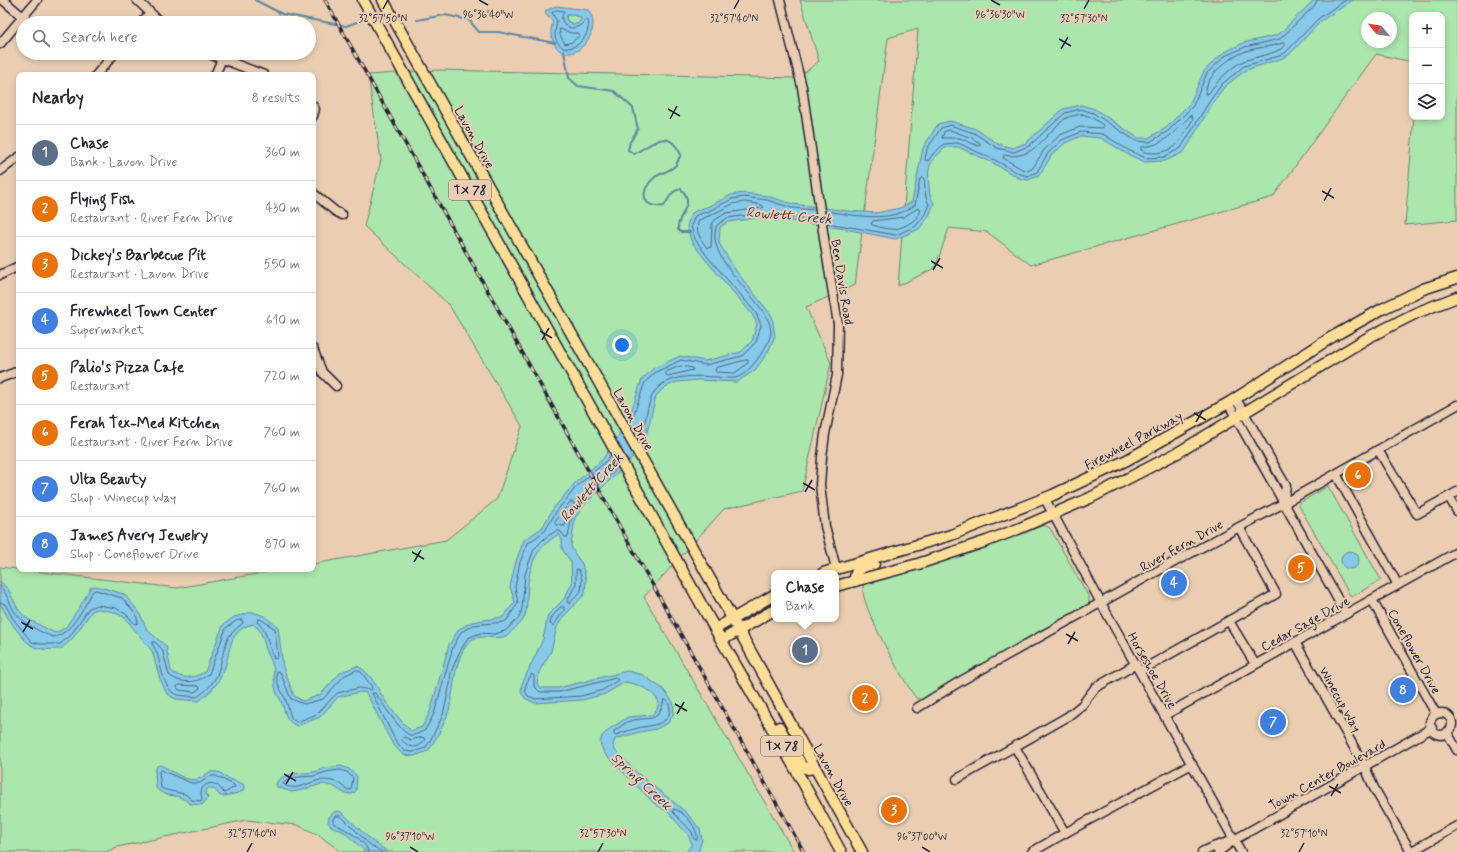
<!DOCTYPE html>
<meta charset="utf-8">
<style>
:root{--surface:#fff;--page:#f2f2f3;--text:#2b2b33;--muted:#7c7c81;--line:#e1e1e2;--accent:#db2777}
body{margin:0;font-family:Mynerve,sans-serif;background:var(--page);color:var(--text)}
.controls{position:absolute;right:12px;top:12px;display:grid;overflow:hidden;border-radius:8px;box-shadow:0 2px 6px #0003}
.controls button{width:36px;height:36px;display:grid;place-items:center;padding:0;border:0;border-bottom:1px solid var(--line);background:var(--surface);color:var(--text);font:20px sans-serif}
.compass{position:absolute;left:1361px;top:12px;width:36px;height:36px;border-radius:50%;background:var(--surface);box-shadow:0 2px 6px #0003;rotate:300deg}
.you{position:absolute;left:622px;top:345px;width:14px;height:14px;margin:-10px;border:3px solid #fff;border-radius:50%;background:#1a73e8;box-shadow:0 0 0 6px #1a73e833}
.badge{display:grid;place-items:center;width:26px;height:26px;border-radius:50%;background:var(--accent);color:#fff;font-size:13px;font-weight:700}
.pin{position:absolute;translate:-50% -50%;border:2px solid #fff;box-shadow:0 1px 4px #0006}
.popup{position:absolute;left:771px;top:570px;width:68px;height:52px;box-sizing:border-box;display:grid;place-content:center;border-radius:8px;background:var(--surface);filter:drop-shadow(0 1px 3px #0005);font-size:13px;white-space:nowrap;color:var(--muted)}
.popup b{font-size:15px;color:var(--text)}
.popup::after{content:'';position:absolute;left:50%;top:100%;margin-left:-8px;border:8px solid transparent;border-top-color:var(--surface)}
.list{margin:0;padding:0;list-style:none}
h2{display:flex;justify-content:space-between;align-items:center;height:52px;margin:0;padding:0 16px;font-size:17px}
h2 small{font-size:13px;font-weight:400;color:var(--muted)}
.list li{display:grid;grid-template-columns:26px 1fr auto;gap:12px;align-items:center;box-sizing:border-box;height:56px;padding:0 16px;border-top:1px solid var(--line)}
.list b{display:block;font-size:15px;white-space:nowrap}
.list p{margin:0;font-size:13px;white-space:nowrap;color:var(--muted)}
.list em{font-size:13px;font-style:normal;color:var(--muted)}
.icon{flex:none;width:22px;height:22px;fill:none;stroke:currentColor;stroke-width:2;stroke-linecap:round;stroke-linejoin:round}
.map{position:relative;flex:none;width:1457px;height:852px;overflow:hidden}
.search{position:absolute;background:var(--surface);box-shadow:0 2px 6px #0003;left:16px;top:16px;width:300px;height:44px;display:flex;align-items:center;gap:10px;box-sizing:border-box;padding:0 14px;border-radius:22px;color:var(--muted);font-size:15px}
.panel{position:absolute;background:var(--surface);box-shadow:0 2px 6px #0003;left:16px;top:72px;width:300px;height:500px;border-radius:8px}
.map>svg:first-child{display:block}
.green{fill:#abe6ac;stroke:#668474;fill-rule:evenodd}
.water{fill:#87c9e8;stroke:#5f86a3;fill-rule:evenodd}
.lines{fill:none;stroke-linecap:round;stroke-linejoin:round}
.shore{stroke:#4a6580;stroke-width:1}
.stream{stroke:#5f86a3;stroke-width:2}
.minor-casing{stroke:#22223b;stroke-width:11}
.major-casing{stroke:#22223b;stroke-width:13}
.minor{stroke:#ebceb2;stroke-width:8}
.major{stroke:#ffdd96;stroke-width:10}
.rail-casing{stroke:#22223b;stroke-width:3.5}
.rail{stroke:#ebceb2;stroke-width:2;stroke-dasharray:6;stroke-linecap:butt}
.ticks{fill:none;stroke:#22223b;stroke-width:1.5}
.labels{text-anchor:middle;stroke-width:4;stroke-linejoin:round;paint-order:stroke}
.shield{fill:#ebceb2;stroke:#5e565f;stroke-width:1}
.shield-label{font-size:12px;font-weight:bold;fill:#22223b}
.street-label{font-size:13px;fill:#22223b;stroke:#ebceb2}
.water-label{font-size:14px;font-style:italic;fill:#36435e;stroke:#ebceb2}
.ticks-label{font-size:10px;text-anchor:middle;fill:#22223b;stroke:#ebceb2;stroke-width:4;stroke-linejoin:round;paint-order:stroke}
</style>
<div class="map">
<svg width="1457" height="852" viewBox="0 0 1457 852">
<rect width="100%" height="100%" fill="#ebceb2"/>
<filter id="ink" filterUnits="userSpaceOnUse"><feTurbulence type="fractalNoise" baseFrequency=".025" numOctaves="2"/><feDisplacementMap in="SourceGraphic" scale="8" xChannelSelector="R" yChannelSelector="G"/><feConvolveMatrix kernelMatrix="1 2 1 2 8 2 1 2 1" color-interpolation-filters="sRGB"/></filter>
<g filter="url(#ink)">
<!-- green -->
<g class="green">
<path d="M800,0H1457V220L1405,225L1414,117H1442V15H1412V62L1376,54L1273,197L1031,265L987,232L949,228L935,268L898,286L918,29L888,38L855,285L806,307L831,363L802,491L724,509L644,597L794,852H341L319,835L297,825L246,820L117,847L106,852H0V567L177,588L284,569H313V564L446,540L497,499L522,426L449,305L364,226L381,160L368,75L438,70L798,78L819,61ZM1367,18H1391V42H1367Z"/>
<path d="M567,15H574L580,17L581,20L577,24H573L567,21L566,18Z"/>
<path d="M1328,486L1381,580L1351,597L1298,504Z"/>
<path d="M1044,525L1050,528L1089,597V605L923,700L916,698C904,682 860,605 863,588C863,585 864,584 866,582L971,549L999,542Z"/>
</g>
<!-- water -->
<g class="water">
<path d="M1314,0H1353L1321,21L1289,55L1280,59L1246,70L1224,87L1212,104L1184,152L1165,161L1145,162L1127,154L1101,138L1081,136L1065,143L1051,156L1039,176L1028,180L1019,178L993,163L958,147H946C931,161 927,164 929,185C929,192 930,197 934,203L929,216L919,229L896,239L845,229L764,217L728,222L720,227L719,243L736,271L772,316L775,336L768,352L755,370L737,382L698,380L677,382L665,387L656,396L645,440L629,462L586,503L575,518L571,546L575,554L582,564L586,579L585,594L565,615L557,627L551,651L539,672L537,684L541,688H558L627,671L643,675L663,689L673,702L674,713L668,723L656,729L640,732L615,739L613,745L614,749L637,773L686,812L700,829L702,840L698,852H686L692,844L688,835L668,812L655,804L604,753L600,743L602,736L611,728L628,717L652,715L657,709L659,702C652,690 639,684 625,682L605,694L582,700L535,703L526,699L521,693L522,684L543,639L548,615L564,599L572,583L571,562L562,549V540L559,534C533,549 529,568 527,596C527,604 527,612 523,620C521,623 517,626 515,628C513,630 510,633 508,635C497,642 479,632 470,641C451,661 456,693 447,716C442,728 435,741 428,751L414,756L403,755L392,743L366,693L360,692L338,697L320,717L297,726C284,720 286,713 281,701C280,698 277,695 276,691C273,681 275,671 272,663C271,660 269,657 268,654C263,644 264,631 253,624C224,632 233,655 221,676C216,687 208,694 199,701L176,699L167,694L160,679L152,651L125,618L114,612L98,609L92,611L72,639L61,649C51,649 39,651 31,645C23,641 2,611 0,602C0,596 0,587 0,581L8,589L18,609L26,618L55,633L65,628L79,608L91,587L96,586L124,594L139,612L147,630L166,646L171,671C182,680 193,678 205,672L223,625L234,617L253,612L264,616L278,627L283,667L294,696L303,701L320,695L341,672L357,666C371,672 378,690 386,702C394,713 402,722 411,731L422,727L430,712L449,645L459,629L472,622L503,617L515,602L510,587L516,561L524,540L542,528L553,509L575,483L603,459L628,421L642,379L654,368L680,356L705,361L741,352L752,341L757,324L752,314L704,258L691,241L687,226L691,214L697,210L707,207L731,195L744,193L767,196L793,204L848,211L876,213L900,208L912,202L923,148L938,124L950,121L976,129L998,144L1013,148L1026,143L1063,109L1081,105L1095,109L1138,138H1148L1166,128L1190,103L1204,71L1223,53L1243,43L1278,35Z"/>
<path d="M556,6L588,10C606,32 570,70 555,45C550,36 550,30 553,21L546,15L545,11ZM567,15H574L580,17L581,20L577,24H573L567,21L566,18Z"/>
<circle cx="1350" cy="560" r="9"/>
<path d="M160,765C170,769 186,783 198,779C209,775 206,769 221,773L225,777L243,784L244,786C244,789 244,790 241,792C238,793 223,797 221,796C215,793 217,787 208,788L205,793L208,798L202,805L190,804C178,791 166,800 156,788L155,771L157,766Z"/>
<path d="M341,766L349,769L357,776L356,790L354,793L351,794L344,793L333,786L322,784L298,791L292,792L277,787L276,785C278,772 303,774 313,772C317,772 321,769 325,768C330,767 336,767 341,766Z"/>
<path d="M340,811L372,841L388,852H366L344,832L331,826L328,822L329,817L334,812Z"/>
</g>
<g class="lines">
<!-- shore -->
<g class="shore">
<path d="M1317,0L1315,5L1280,39L1245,47L1225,56L1207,73L1193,106L1168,131L1150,142L1136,141L1093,113L1081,109L1065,113L1029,146L1014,152L997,148L974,133L950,125L941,128L927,149L925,160L928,161L933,154L944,144L958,143L995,160L1020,174L1028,176L1037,172L1048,153L1062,140L1081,132L1103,134L1128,150L1146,158L1164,157L1181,148L1209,102L1222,84L1244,66L1279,56L1286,52L1319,18L1346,0"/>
<path d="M557,10L564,11C563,14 561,17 562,20C566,32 580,29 585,20H588C591,35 578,50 563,48C552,39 555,33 557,21L552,13Z"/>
<path d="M560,29L571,33H578L580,35L572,42L565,44L560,35Z"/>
<path d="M1283,43L1285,44V46C1274,55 1257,56 1244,61C1231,66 1216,83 1208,94H1205C1207,74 1228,58 1246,51C1258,47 1271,47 1283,43Z"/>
<path d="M1082,114L1091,117L1103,125V128L1080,127L1060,135L1044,150L1033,168L1028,171L1022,169L1003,158L1004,155C1035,161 1045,133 1066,118C1070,116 1077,115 1082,114Z"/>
<path d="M1190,116H1192L1193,119C1188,127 1184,136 1178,143C1171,153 1150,156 1141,150V147C1164,146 1175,131 1190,116Z"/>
<path d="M950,130L972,138L980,143V145L978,146L960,138H942L944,132Z"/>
<path d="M745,202L762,205L764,207L762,208L726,213L715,220L712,224L711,247L707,248C701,239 694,231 699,220L711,215L733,204Z"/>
<path d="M919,208L921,209C920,219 905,227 896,229C890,230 876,227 871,224L873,221L903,217Z"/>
<path d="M825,211C854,215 890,224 915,205L920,179L922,177L924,179L926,198L929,204L925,214L916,226L896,235L827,223"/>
<path d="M746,360H748V363L735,373L716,372L715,370L716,368Z"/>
<path d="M681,366L692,368L693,370L668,376L666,375V372Z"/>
<path d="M630,425L645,382L656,372L681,360L706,365L742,356L756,342L761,325L756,313L707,256L695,239L691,226L695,216L709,211L732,199L744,197L767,200L792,208L815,210"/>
<path d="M639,441L641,438C644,428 648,401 653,394C665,373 697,376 717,377C723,377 730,379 735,378C748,376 766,349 770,337C780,308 701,263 717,225L727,218L764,213L816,221"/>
<path d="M611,455L605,462L577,486L556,512L545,531L528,543L520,562L515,587L518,603L507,620L504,622L473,625L461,632L453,647L434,714L425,730C422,732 414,736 410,735C401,733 381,701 375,693H372L395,740L404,751L413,752L425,748L430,741L443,715L450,684L451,672L459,653L468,638L480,633L494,634L505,631L519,618L522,609L525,574L534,549L546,537L556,531H560L565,537H568L572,515L583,500L618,468"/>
<path d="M570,502H573L574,504L567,514L565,526L556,525L555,523Z"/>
<path d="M577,569L579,570L582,580L581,591L569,604L567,601L576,584V571Z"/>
<path d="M0,586C7,593 9,602 14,611C22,623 40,632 53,637C71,635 85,605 93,591L96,590L122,598L136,614L138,623L135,624L127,615L116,608L97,605L89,608L70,636L60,644H40L32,642L26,635L12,617L5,604L0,602"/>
<path d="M561,607H564V610L554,625H552L550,624L552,617Z"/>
<path d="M259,619L262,620L275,629L278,657L276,659L274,658C268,647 268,630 257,622Z"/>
<path d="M242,620L243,623C238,627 231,633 228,638C218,663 223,680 197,697C191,696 184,696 178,695C159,689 163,657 152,644L153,642H155L162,649L169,675C180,684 197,684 209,674L226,628L236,621Z"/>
<path d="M357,670L361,672L372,687L371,690L359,688L337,693L317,714L297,722L292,719C288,711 288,705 285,698C281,690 275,681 277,671L280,672L291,699L304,704L323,699L344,676Z"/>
<path d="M532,674L534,676V686L540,692H559L616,678L618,680L603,690L581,696L536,699L528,696L525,691L526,685Z"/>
<path d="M179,685L198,686L200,688L195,692L179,690L177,687Z"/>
<path d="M664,700H666C669,703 669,704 670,708C670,726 650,725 638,728C631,730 623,732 616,735L614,734V731C619,728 625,722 630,721C650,715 657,726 664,700Z"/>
<path d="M404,737L411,740L423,737L425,739C419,750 409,749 402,740Z"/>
<path d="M161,770L191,783H200L210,776H216L234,785L235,787L224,793C221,790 220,787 217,785C210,781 201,785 201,793C201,795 202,797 202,800L200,801L192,800L185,794L166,790L161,788L159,772Z"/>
<path d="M340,770L347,772L353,778L351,790C346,790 345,788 341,785C336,781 328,780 322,780C309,781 296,793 283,784L288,779L299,777L314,776L326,772Z"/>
<path d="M655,792L667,802V804L664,805L653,795L652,793Z"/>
<path d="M674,809C684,811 699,829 697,840L694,839L692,832L673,812Z"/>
<path d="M368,852C367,840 343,828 333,823V819L335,816H341L369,844L382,852"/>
</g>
<!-- stream -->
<g class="stream">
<path d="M255,0L282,14L346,26L357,22"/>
<path d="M417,20L445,15L469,20L479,32H498L555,43"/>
<path d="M564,51L569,78L578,86L614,91L633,108L638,129L630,142L628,150L634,154C654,143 668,127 681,155C679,158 677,164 675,166C670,171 661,173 655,177C639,190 641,209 664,206C669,198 672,190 681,189C697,205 676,214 678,230L681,232H690"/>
</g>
<!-- minor casing -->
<g class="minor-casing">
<g id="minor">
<path d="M3,0L23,17"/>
<path d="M137,0L161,23"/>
<path d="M780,0L802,87L825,245L838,324L837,375L825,434L822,457L820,485L825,526L836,568"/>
<path d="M141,23L150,13"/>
<path d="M0,44L37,0"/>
<path d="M207,53L264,75"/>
<path d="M96,75L115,53"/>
<path d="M215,75L222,59"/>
<path d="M313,106L315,109L313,116"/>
<path d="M0,171L19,157"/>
<path d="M313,193L335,211L342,215"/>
<path d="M0,275L19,266"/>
<path d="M313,349L322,372L336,386"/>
<path d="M0,378L19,371"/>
<path d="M1236,399L1286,486L1283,503"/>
<path d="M1228,403L1346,614"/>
<path d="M1378,450L1417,514L1457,492"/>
<path d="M1336,474L1398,585"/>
<path d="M1449,497L1457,511"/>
<path d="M1045,499L1101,603L1241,852"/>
<path d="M1372,600L1436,714"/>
<path d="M1229,621L1255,664"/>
<path d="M1295,642L1365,767L1374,788L1411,852"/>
<path d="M1140,671L1276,594L1239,527"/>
<path d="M917,708L959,682L1152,574L1297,496L1457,405"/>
<circle cx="1441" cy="724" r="11"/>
<path d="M1165,715L1457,552"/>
<path d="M1447,732L1457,750"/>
<path d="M1015,747L1065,833L1032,852"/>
<path d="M957,779L1067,717L1082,705L1095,688L1136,664"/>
<path d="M1065,833L1192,764"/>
<path d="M1202,852L1213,847L1228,842"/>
<path d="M1218,852L1234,840L1432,728"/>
<path d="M1410,852L1457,826"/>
</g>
</g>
<!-- major casing -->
<g class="major-casing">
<g id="major">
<path d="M363,0L715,629L800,777L841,852"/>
<path d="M383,0L732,618L862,852"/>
<path d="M823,573L951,535L1053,495L1127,460L1230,402L1332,337L1382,309L1423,289L1457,278"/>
<path d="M855,581C854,567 863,567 874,564"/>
<path d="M836,586L918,564L987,541L1018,529L1090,498L1179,452L1369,337L1416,313L1457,297"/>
<path d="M715,629L774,595"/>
<path d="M722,640L774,610"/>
<path d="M779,727L802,766L808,769L815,768"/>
</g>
</g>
<!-- minor -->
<use href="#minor" class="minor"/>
<!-- major -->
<use href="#major" class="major"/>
<!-- rail casing -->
<g class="rail-casing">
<path id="rail" d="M325,0L621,529L804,852"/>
</g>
<!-- rail -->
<use href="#rail" class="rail"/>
</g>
</g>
<!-- ticks -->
<path class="ticks" d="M479,0L488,5M991,0L1000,5M383,9L388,0M734,9L739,0M1084,9L1089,0M1059,39L1071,46M1061,49L1068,37M668,109L680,116M670,119L677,106M1322,191L1334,198M1324,201L1331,188M931,261L943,268M933,270L940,258M540,331L552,338M542,340L549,328M1194,413L1206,420M1196,422L1203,410M803,483L815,490M805,492L812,480M412,552L424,559M414,562L421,550M21,622L33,629M23,632L30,620M1066,634L1078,641M1068,644L1075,632M675,704L687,711M677,714L684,702M284,774L296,781M286,784L293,772M1329,786L1341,793M1331,796L1338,784M410,847L418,852M922,847L930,852M247,852L252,843M598,852L603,843M1299,852L1304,843"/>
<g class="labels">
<!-- shield labels -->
<g class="shield">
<rect x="449" y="180" width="42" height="20" rx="3"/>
<rect x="761" y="736" width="42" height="20" rx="3"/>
</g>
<g class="shield-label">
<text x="470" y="194">TX 78</text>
<text x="782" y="750">TX 78</text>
</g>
<!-- street labels -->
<g class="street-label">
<text transform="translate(475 137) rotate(61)" y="5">Lavon Drive</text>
<text transform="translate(843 282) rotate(81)" y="5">Ben Davis Road</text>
<text transform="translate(634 419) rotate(61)" y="5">Lavon Drive</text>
<text transform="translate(1133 440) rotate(-28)" y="5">Firewheel Parkway</text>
<text transform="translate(1181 545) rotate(-29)" y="5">River Fern Drive</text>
<text transform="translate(1305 623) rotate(-29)" y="5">Cedar Sage Drive</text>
<text transform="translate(1415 651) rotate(61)" y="5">Coneflower Drive</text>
<text transform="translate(1153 670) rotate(60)" y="5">Horseshoe Drive</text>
<text transform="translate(1341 699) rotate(61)" y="5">Winecup Way</text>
<text transform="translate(1327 774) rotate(-29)" y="5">Town Center Boulevard</text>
<text transform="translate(834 775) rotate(61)" y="5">Lavon Drive</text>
</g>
<!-- water labels -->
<g class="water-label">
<text transform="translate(789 215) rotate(5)" y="5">Rowlett Creek</text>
<text transform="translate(591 487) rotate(-48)" y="5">Rowlett Creek</text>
<text transform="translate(642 781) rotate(43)" y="5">Spring Creek</text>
</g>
</g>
<g class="ticks-label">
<text x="1000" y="18">96°36'30"W</text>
<text x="488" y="18">96°36'40"W</text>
<text x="383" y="22">32°57'50"N</text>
<text x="734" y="22">32°57'40"N</text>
<text x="1084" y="22">32°57'30"N</text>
<text x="252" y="837">32°57'40"N</text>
<text x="603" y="837">32°57'30"N</text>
<text x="1304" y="837">32°57'10"N</text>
<text x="410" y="840">96°37'10"W</text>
<text x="922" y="840">96°37'00"W</text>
</g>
</svg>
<div class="controls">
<button>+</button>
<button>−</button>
<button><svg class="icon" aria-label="layers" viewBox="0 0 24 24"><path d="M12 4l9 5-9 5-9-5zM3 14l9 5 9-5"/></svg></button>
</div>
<svg class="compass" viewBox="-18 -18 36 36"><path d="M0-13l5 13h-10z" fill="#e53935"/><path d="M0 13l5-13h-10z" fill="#7c7c81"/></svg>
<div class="you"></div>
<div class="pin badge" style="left:805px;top:650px;background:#5c6f8a">1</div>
<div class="popup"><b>Chase</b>Bank</div>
<div class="pin badge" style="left:865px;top:698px;background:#e8710a">2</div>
<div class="pin badge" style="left:894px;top:810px;background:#e8710a">3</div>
<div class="pin badge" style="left:1174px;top:583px;background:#3f7fe0">4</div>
<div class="pin badge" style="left:1301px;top:568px;background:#e8710a">5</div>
<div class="pin badge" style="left:1358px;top:475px;background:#e8710a">6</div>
<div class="pin badge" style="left:1273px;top:722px;background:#3f7fe0">7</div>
<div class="pin badge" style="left:1403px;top:690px;background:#3f7fe0">8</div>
<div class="search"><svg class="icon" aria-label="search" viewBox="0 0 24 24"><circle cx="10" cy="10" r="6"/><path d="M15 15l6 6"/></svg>Search here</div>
<section class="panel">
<h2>Nearby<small>8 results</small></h2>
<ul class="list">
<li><span class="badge" style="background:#5c6f8a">1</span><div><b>Chase</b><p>Bank · Lavon Drive</p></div><em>360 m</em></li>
<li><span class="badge" style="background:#e8710a">2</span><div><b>Flying Fish</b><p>Restaurant · River Fern Drive</p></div><em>430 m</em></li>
<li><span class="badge" style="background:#e8710a">3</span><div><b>Dickey's Barbecue Pit</b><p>Restaurant · Lavon Drive</p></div><em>550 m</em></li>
<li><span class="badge" style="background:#3f7fe0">4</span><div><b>Firewheel Town Center</b><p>Supermarket</p></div><em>610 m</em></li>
<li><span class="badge" style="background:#e8710a">5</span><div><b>Palio's Pizza Cafe</b><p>Restaurant</p></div><em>720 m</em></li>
<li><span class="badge" style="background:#e8710a">6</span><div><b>Ferah Tex-Med Kitchen</b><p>Restaurant · River Fern Drive</p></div><em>760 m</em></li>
<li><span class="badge" style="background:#3f7fe0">7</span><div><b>Ulta Beauty</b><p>Shop · Winecup Way</p></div><em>760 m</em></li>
<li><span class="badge" style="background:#3f7fe0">8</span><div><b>James Avery Jewelry</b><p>Shop · Coneflower Drive</p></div><em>870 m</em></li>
</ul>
</section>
</div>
